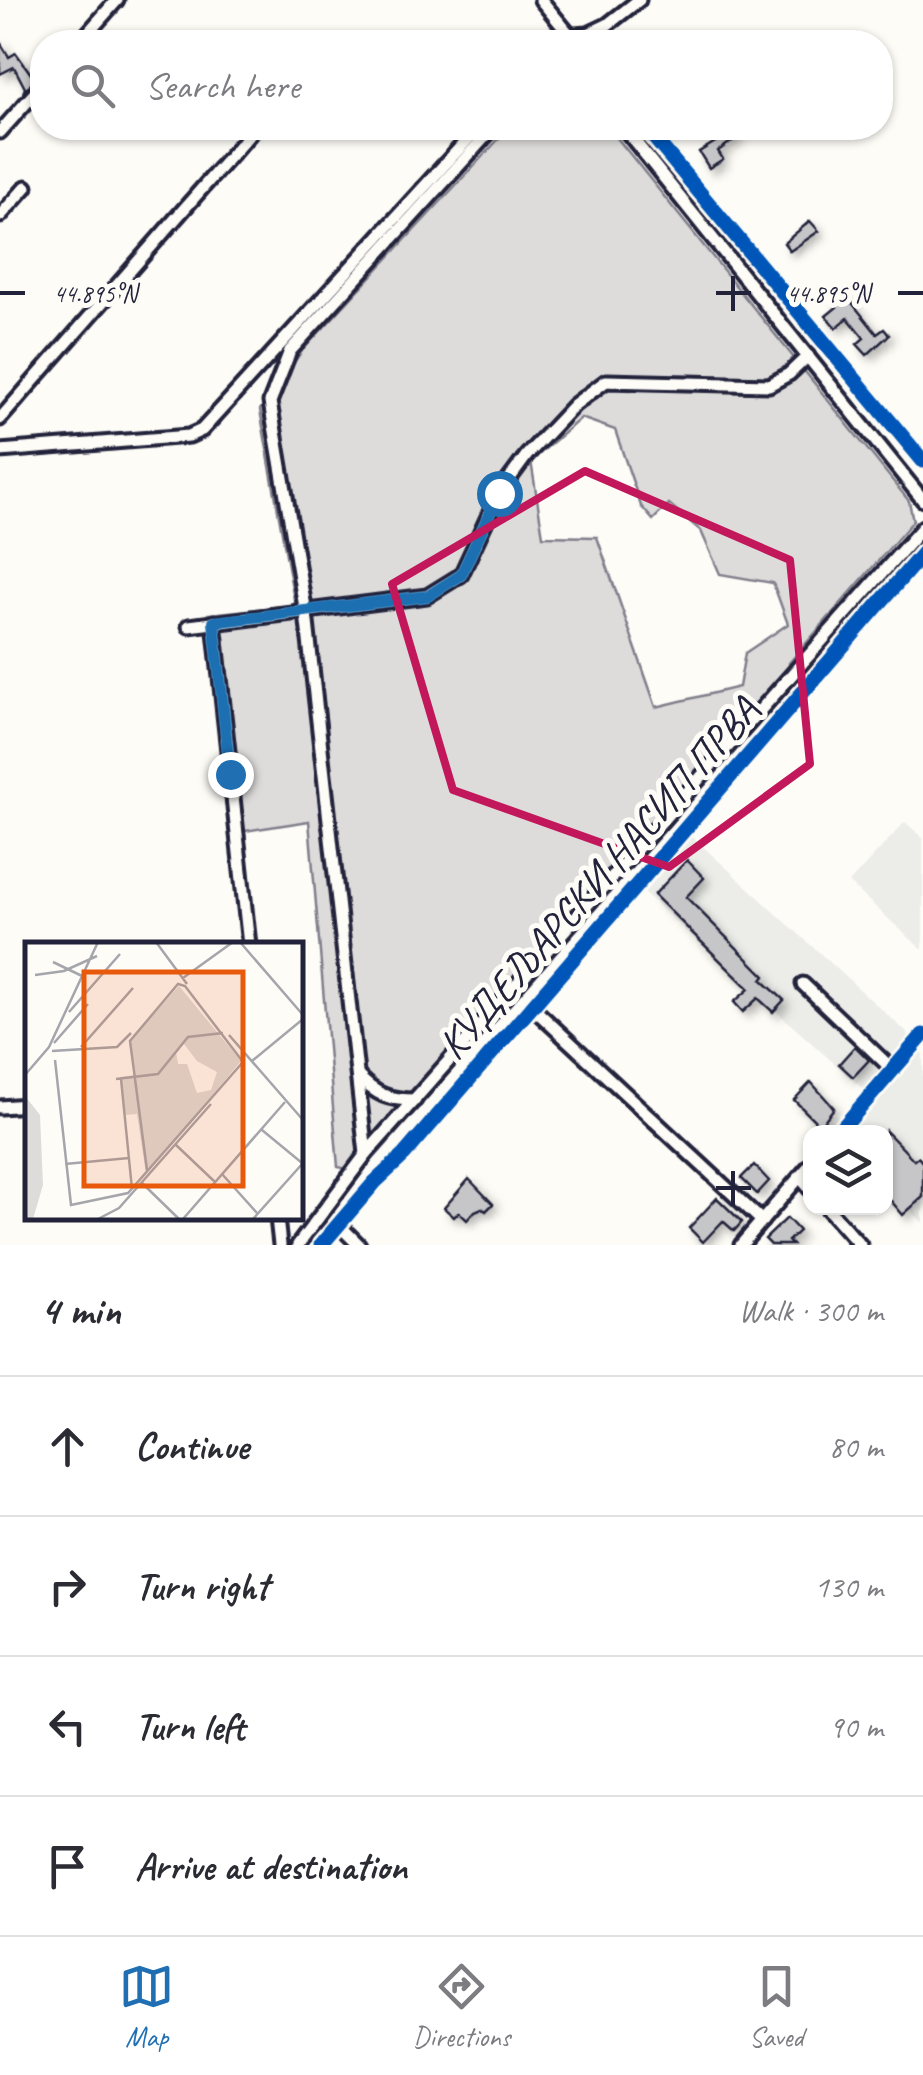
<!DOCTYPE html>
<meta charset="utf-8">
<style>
:root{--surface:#fff;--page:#f2f2f3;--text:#2b2b33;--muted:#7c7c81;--line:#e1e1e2;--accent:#1f6fb2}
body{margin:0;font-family:Caveat,sans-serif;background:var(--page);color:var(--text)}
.controls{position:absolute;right:30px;bottom:30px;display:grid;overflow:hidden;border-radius:20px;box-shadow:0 2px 8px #0004}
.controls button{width:90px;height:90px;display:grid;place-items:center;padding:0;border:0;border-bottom:2px solid var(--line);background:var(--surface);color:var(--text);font:50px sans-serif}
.stop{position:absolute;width:30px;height:30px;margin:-22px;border:8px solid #1f6fb2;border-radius:50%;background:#fff}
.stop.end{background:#1f6fb2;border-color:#fff;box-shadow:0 2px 10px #0008}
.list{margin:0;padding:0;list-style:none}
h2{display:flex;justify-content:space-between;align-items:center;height:130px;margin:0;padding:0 40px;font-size:42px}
h2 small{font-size:32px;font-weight:400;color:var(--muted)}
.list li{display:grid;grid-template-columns:65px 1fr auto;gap:30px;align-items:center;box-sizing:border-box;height:140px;padding:0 40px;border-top:2px solid var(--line)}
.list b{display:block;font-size:38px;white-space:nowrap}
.list em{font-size:32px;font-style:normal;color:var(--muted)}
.icon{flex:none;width:55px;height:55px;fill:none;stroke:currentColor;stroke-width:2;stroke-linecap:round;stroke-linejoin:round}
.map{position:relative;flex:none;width:923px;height:1245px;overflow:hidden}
.search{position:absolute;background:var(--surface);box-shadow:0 2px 8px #0004;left:30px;right:30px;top:30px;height:110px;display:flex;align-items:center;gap:25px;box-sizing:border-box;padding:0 35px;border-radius:40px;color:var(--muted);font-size:38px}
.sheet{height:690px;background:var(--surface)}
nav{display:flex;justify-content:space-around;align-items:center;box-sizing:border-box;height:140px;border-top:2px solid var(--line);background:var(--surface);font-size:28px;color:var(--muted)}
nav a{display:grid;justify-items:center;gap:5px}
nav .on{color:var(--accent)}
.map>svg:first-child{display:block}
.built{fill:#ecece9}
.green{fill:#dddcdb;stroke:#807f8b;stroke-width:2.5;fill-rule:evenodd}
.building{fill:#c6c6c8;stroke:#22223b;stroke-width:2.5;filter:url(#shadow)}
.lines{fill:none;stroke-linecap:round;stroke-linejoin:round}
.minor-casing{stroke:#22223b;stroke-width:19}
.minor{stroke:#fdfcf7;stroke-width:11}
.cycleway-casing{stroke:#fdfcf7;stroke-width:21}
.cycleway{stroke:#0057b8;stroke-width:15}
.route{stroke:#1f6fb2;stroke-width:12}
.marked{fill:none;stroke:#c2185b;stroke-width:8;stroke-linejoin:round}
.ticks{fill:none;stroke:#22223b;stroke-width:4}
.labels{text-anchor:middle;stroke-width:10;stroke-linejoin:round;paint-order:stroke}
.street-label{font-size:42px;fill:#22223b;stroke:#fdfcf7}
.inset-road{fill:none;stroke:#a5a5ac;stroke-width:2.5}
.view{fill:#e8590c;fill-opacity:0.15;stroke:#e8590c;stroke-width:5}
.inset-edge{fill:none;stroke:#22223b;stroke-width:5}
.ticks-label{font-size:25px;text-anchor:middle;fill:#22223b;stroke:#fdfcf7;stroke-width:10;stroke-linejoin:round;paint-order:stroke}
</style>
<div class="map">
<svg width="923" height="1245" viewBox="0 0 923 1245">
<defs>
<filter id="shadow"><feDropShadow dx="5" dy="5" stdDeviation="5" flood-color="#0004"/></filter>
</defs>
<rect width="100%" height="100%" fill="#fdfcf7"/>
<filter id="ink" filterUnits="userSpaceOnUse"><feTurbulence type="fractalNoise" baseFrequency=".01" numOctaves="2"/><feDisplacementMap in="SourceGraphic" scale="20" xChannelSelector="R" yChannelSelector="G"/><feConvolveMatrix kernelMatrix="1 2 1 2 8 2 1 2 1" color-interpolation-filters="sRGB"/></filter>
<g filter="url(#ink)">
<!-- built -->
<g class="built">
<path d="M905,822L923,838V950L849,883Z"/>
<path d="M688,833L914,1039L864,1090L640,889Z"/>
<path d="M923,1046V1223L886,1185V1132H847Z"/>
</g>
<!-- green -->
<path class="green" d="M509,128H609L909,501L913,521L789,663L790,685L362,1172L338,1167L309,821L232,833L208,614L295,605L260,410L302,351ZM581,418L615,430L641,506L653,520L669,504L701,531L720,574L773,583L788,624L745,653L739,687L656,707L597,537L543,536L531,461Z"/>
<!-- building -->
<g class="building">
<path d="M0,42L9,57L16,53L31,74L42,68V76L35,79L23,93L25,88L14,67L0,74Z"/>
<path d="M729,128L738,137L718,151L723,159L709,168L699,152L720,139L718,136Z"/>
<path d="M810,221L819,231L790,251L784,243Z"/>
<path d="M841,289L877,334L884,329L889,335L867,355L857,344L864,338L848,318L836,328L826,316L837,307L831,296Z"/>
<path d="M687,860L704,878L686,897L765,976L762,980L784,1000L773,1012L758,998L743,1012L734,1002L749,989L654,895Z"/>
<path d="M855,1046L869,1060L853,1077L839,1064Z"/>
<path d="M811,1082L834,1108L820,1126L794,1100Z"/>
<path d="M886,1131L914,1160L918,1157L923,1163V1197L903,1215L886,1195Z"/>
<path d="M754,1165L769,1181L757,1194L741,1178Z"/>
<path d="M469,1179L493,1204L486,1211L482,1208L475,1211L467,1220L459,1212L454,1217L444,1208Z"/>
<path d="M717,1198L742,1222L734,1231L723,1221L703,1242L689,1228Z"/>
<path d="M787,1218L799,1231L788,1241L792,1245H771L765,1239Z"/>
</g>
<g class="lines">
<!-- minor casing -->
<g class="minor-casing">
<g id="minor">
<path d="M541,0L573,39"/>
<path d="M80,42L117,0"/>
<path d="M555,42L561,36L588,34L607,25L639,0"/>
<path d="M624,128L923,500"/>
<path d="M646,128L923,461"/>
<path d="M0,132L42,85"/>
<path d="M0,216L26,187"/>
<path d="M0,419L255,128"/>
<path d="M0,451L189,436L202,430L478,128"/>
<path d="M214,622L249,945"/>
<path d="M189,626L427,596L461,575L499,493L527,455L574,405L606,381L769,385L789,374L808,356"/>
<path d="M803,984L893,1070"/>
<path d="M532,1007L762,1221"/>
<path d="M358,1076C376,1095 389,1100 415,1100"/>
<path d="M0,1107L28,1105"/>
<path d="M839,1132L923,1035"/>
<path d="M366,1154L306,613L270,402L290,351L493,128"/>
<path d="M800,1177L810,1189"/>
<path d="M827,1208L860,1245"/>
<path d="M277,1218L280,1245"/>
<path d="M339,1225L359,1245"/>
<path d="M298,1245L366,1154L923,527"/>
<path d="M321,1245L375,1182L404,1155L923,553"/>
<path d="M741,1245L810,1165"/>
</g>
</g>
<!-- minor -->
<use href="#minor" class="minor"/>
<!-- cycleway casing -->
<g class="cycleway-casing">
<g id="cycleway">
<path d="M646,128L923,461"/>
<path d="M839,1132L923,1035"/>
<path d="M321,1245L375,1182L404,1155L923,553"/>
</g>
</g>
<!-- cycleway -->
<use href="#cycleway" class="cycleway"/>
</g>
</g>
<g class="lines" filter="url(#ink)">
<!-- route -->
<path class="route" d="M230,774L214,622L428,596L461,575L499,493"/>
</g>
<!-- marked area -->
<path class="marked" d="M585,471L790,560L810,764L669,867L453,790L392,584Z"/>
<!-- ticks -->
<path class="ticks" d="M733,276V311M0,293H25M716,293H751M898,293H923M733,1171V1206M716,1188H751"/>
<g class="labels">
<!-- street labels -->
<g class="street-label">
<text transform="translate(597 877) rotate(-49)" y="15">КУДЕЉАРСКИ НАСИП ПРВА</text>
</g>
</g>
<!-- overview -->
<g transform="translate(25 942)">
<rect width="278" height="278" fill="#fdfcf7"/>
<path d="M154,44L216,119L121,232L112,172L99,173L95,135L110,133L104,100ZM159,102L172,119L192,130L186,148L172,151L162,122H153L151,110ZM0,154L15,173L18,243L8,277H0Z" fill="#dddcdb" fill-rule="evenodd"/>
<path class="inset-road" d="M131,0L162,42M215,0L278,73M28,20L57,34M10,33L39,29L72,14M158,36L208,0M44,70L95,12M204,93L278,178M29,101L63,62M56,105L108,46M27,109L92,105L106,91M30,118L46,263L103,251L218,120L160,44L153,42L105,99L122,228M227,119L278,77M0,133L24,105L73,0M91,137L133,132L163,95L198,91M96,137L107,247M237,188L277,221M151,203L190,240M40,222L104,216M197,232L232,271M117,241L154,277M73,277L94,266L186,162M158,277L260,160M228,277L278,221"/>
<path class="view" d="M59,30H218V244H59Z"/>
<rect width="278" height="278" class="inset-edge"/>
</g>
<g class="ticks-label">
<text x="95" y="302">44.895°N</text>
<text x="828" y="302">44.895°N</text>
</g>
</svg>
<div class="controls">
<button><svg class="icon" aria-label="layers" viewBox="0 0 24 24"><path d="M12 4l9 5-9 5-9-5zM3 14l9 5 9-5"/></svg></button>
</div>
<div class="stop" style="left:499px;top:493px"></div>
<div class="stop end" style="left:230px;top:774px"></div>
<div class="search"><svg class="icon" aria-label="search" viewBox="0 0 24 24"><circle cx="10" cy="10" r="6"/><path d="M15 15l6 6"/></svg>Search here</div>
</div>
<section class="sheet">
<h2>4 min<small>Walk · 300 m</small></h2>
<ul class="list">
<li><svg class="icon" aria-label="ahead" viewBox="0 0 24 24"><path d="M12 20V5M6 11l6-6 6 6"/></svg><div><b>Continue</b></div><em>80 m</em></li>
<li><svg class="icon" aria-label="right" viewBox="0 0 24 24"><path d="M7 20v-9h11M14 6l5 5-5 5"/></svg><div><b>Turn right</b></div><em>130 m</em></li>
<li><svg class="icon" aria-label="left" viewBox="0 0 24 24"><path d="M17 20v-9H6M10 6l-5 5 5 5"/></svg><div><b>Turn left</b></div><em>90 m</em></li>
<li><svg class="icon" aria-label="arrive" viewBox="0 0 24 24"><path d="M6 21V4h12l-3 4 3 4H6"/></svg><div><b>Arrive at destination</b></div></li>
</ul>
</section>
<nav>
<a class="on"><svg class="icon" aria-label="map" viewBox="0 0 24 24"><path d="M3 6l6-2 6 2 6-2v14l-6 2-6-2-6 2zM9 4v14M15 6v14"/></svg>Map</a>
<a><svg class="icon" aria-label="directions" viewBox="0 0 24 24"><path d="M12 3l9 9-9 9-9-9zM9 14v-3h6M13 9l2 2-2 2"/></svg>Directions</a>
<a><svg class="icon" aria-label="saved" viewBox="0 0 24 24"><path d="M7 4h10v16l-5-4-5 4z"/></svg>Saved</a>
</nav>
